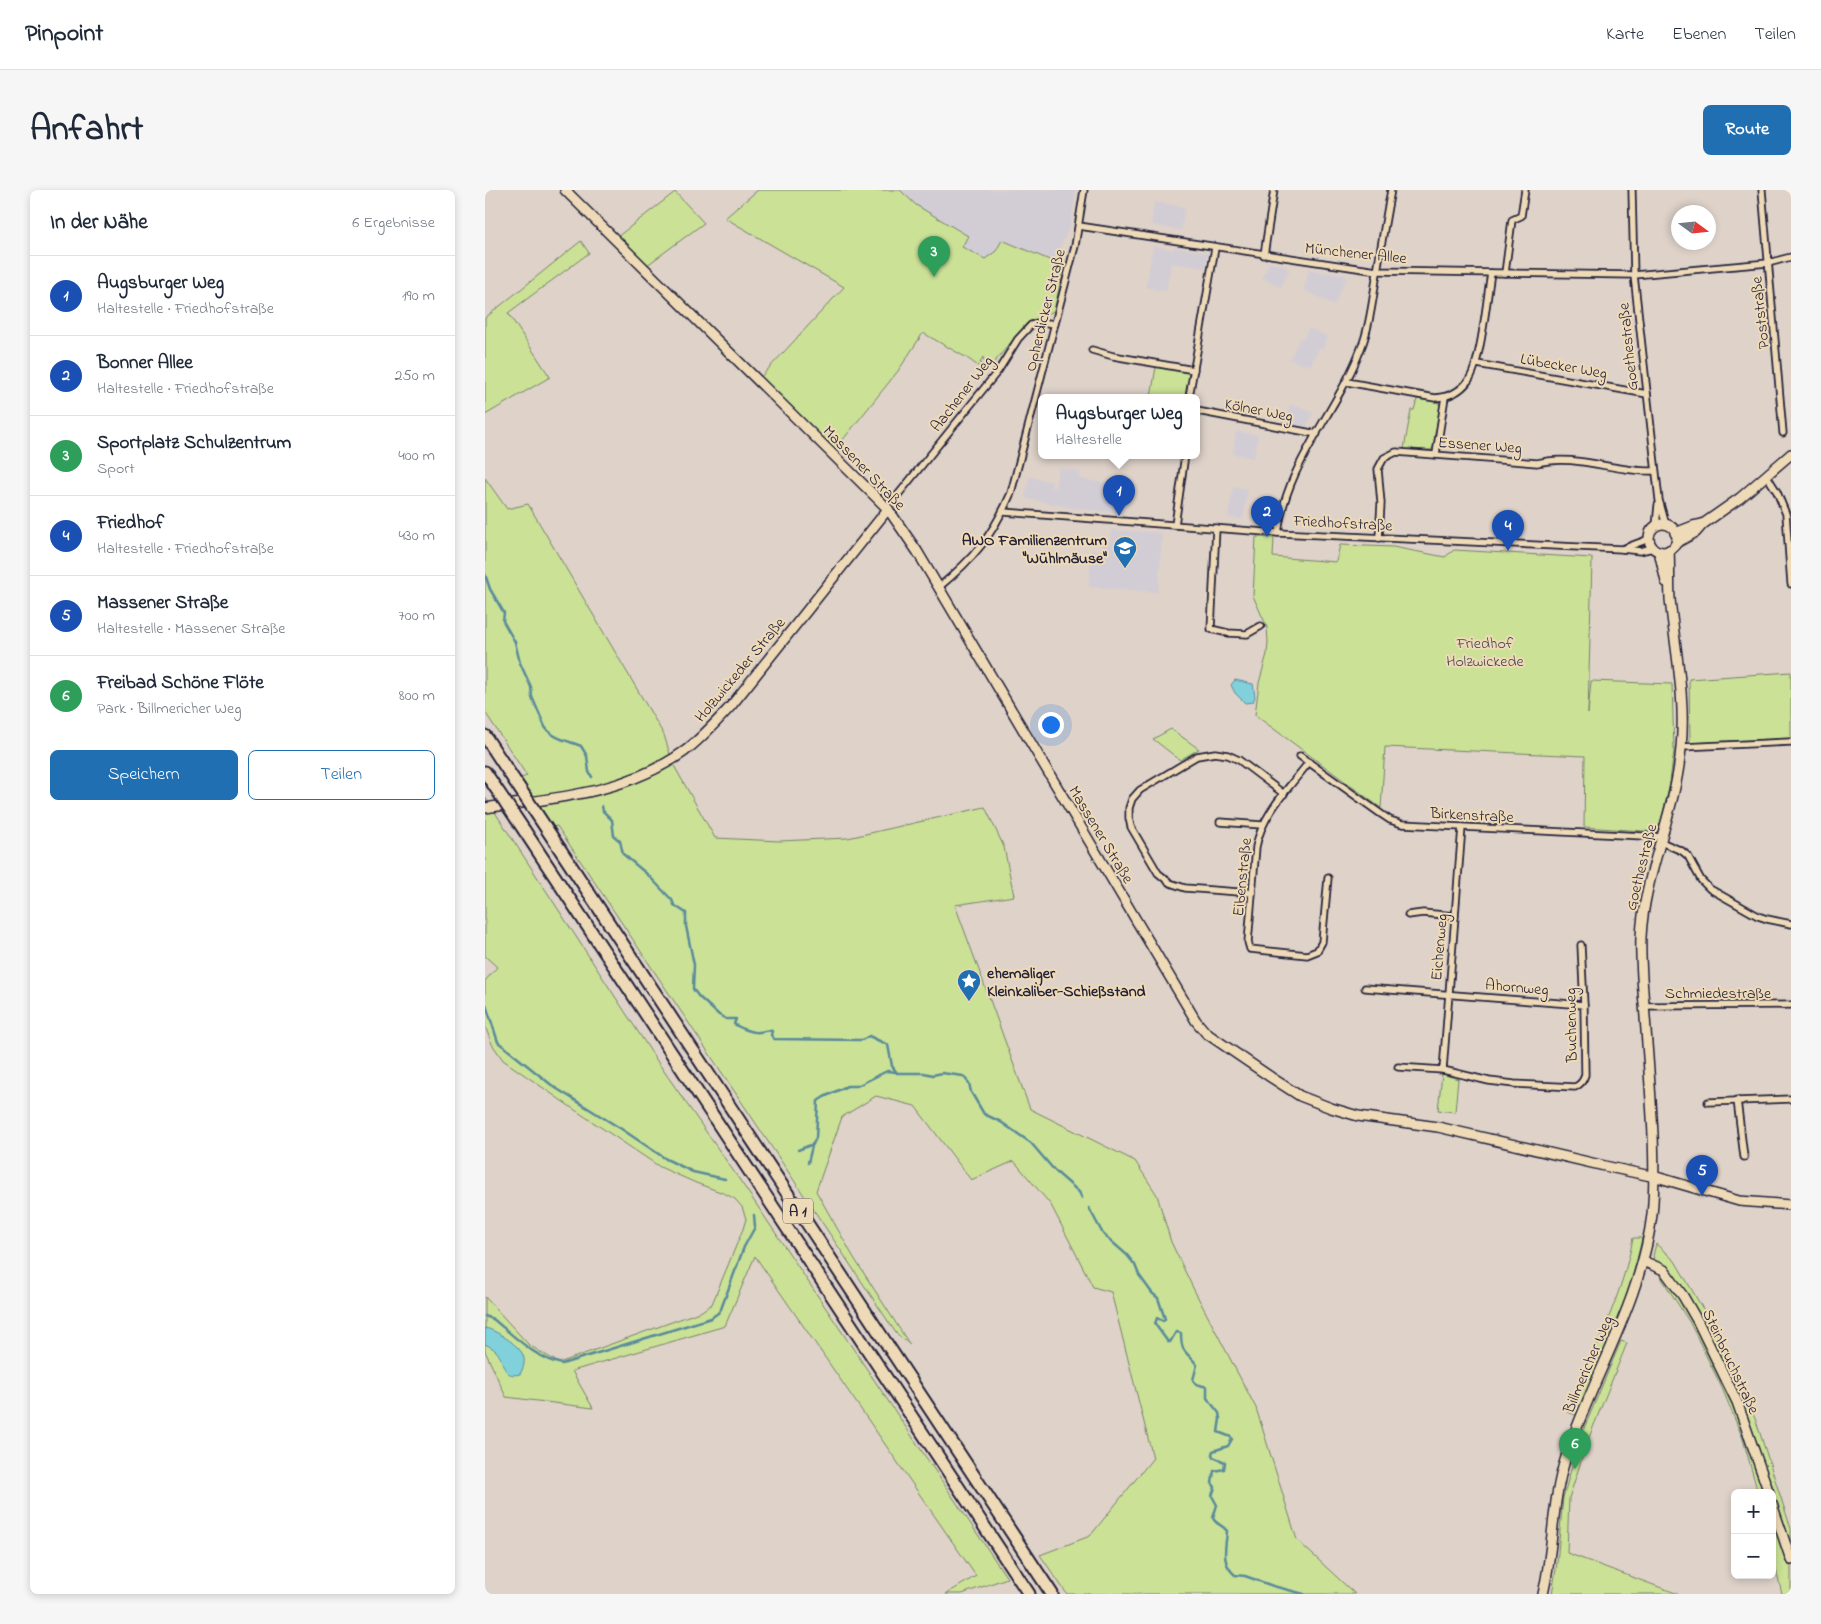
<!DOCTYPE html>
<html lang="de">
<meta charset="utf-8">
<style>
:root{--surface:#fff;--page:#f6f6f7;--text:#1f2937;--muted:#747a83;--line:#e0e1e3;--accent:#1f6fb2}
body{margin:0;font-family:"Indie Flower",sans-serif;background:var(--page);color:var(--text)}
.controls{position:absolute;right:15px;bottom:15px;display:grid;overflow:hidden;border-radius:8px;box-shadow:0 2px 8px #0003}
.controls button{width:45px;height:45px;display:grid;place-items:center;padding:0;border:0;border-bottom:1px solid var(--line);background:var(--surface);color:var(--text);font:25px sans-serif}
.compass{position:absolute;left:1186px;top:15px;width:45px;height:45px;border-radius:50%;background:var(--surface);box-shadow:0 2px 8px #0003;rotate:105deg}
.you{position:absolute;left:565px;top:534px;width:18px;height:18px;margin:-12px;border:4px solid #fff;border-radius:50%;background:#1a73e8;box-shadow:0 0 0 8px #1a73e833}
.badge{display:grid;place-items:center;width:32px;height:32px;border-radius:50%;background:var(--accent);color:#fff;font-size:16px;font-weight:700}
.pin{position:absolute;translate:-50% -41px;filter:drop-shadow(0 1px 2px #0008)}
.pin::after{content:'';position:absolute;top:26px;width:18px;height:15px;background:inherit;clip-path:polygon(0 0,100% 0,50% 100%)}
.popup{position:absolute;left:553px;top:204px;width:162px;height:65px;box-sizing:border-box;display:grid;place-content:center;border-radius:8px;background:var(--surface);filter:drop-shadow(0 1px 4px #0005);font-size:16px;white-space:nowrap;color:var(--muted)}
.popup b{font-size:19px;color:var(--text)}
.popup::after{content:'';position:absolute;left:50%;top:100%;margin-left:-10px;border:10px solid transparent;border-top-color:var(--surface)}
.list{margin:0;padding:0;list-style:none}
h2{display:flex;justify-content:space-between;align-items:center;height:65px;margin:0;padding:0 20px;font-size:21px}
h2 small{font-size:16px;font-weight:400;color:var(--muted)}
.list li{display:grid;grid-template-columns:32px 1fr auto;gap:15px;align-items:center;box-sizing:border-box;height:80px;padding:0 20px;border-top:1px solid var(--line)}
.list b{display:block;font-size:19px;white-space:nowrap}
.list p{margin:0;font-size:16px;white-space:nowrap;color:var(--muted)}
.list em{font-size:16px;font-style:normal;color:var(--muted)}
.actions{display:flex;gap:10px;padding:15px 20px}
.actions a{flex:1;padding:11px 0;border:1px solid var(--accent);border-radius:8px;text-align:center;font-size:18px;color:var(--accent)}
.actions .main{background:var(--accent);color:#fff}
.map{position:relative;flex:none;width:1306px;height:1404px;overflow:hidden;border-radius:8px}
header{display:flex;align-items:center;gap:30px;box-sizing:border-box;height:70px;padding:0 25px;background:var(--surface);border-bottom:1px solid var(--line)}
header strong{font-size:24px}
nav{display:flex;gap:28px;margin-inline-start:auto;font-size:18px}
.intro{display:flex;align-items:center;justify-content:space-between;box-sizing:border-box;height:120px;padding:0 30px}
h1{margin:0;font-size:35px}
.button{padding:12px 22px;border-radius:8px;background:var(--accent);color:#fff;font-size:18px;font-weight:700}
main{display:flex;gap:30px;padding:0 30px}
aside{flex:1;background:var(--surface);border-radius:8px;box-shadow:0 2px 8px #0003}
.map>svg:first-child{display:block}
.built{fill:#d2cdd5}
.green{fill:#cae196;stroke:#768268}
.water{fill:#80d1db;stroke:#5a8b9b}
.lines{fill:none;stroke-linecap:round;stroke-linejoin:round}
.stream{stroke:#5a8b9b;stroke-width:2.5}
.street-casing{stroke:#22223b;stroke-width:9}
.secondary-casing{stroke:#22223b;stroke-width:12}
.highway-casing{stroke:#22223b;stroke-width:15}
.street{stroke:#efdab8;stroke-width:5.5}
.secondary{stroke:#efdab8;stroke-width:9}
.highway{stroke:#efdab8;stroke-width:11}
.highway-bridge-casing{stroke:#22223b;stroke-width:15;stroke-linecap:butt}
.highway-bridge{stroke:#efdab8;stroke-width:11}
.labels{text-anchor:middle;stroke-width:4;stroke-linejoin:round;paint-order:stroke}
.shield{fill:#efdab8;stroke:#605960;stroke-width:1}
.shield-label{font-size:15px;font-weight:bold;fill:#22223b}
.street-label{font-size:16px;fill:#22223b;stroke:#efdab8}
.poi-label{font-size:16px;font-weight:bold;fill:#22223b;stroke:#efdab8;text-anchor:end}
.park-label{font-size:16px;fill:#44484d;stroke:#efdab8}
</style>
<header>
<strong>Pinpoint</strong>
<nav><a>Karte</a><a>Ebenen</a><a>Teilen</a></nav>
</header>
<div class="intro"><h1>Anfahrt</h1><a class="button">Route</a></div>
<main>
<aside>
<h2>In der Nähe<small>6 Ergebnisse</small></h2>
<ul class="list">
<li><span class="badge" style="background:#1a4fb4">1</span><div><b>Augsburger Weg</b><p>Haltestelle · Friedhofstraße</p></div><em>190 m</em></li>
<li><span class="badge" style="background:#1a4fb4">2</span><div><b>Bonner Allee</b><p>Haltestelle · Friedhofstraße</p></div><em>250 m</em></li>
<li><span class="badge" style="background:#2e9e5b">3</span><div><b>Sportplatz Schulzentrum</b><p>Sport</p></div><em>400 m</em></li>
<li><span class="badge" style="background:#1a4fb4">4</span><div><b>Friedhof</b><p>Haltestelle · Friedhofstraße</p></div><em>430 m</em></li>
<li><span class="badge" style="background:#1a4fb4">5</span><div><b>Massener Straße</b><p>Haltestelle · Massener Straße</p></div><em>700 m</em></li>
<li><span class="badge" style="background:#2e9e5b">6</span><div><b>Freibad Schöne Flöte</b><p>Park · Billmericher Weg</p></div><em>800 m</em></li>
</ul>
<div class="actions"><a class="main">Speichern</a><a>Teilen</a></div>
</aside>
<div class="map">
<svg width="1306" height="1404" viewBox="0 0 1306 1404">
<rect width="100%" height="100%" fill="#ded2c9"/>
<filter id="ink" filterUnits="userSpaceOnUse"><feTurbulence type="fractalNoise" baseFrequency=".02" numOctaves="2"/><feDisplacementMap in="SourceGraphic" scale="10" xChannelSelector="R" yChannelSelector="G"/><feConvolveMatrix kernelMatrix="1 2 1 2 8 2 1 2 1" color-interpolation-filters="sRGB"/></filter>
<g filter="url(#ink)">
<!-- built -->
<g class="built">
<path d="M271,0H590L589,17L584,38L570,68L573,74L579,76L569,121L542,133L525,155L500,181L482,168L240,28Z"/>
<path d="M669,12L700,17L696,40L666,35Z"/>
<path d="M668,56L688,60L689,57L723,63L721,78L686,73L681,101L661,97Z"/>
<path d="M784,73L798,75L804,80L796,97L777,88Z"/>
<path d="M824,80L862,86L849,115L819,100Z"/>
<path d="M824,138L843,147L837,159L834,158L825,176L820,173L818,175L805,169L815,148L818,149Z"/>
<path d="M805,214L828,223L820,239L802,235Z"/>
<path d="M751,242L773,245L769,268L748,264Z"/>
<path d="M574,278L595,282L594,289L646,297L643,317L636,316L635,323L588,318L540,308L544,287L567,292L566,297L570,298Z"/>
<path d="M748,297L763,299L758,329L743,327Z"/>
<path d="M626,340L677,343L673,402L604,397L606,360H617L618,352H625Z"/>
</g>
<!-- green -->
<g class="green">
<path d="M273,0H415L431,15L483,46L477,57L500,69L511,61L517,50L579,76L569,121L542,133L507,175L498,169V167L495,173L504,178L500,181L482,168L438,143L413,181L348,262L273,190L359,97L240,28Z"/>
<path d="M190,2L219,33L161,76L132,47Z"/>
<path d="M96,51L104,63L23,123L65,187L0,225V128Z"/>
<path d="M671,177L705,183L701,207H666Z"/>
<path d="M932,209L953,212L955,216L948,258L945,260L919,259L926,220H929Z"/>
<path d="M0,288L22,319L43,314L179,545L188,574L230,648L294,651L363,648L500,617L519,657L529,706L470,715L545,919L650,971L672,1005L686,1052L708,1098L771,1218L812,1350L870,1404H582L555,1365L605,1346L668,1268L626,1102L608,1097L566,1015L529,971L486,990L430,916L391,906L357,927L331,1001L369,1068L425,1155L411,1143L72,636L61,638L29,590L42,586L0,522Z"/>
<path d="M771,347L789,348L788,367L851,372L855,355L908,357L960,367L969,360L1107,368L1103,524L1106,491L1187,494L1189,561L1184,599L1173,642L1099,637L1100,566L900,557L896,618L770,525L774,493L782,464L783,452L782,437L768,406Z"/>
<path d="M1306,482V548L1205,553L1204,489Z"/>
<path d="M686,539L714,559L695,570L668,549Z"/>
<path d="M0,607L174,874L263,1002L522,1388L477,1404H461L491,1386L270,1066L240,1136L87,1181L108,1218L21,1207L0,1161V1107L44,1155L74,1173L217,1121L227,1114L258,1039L261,1029L257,1017L250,1009L241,1004L211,993L175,977L90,920L18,870L7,854L0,836V791L12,777L0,766Z"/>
<path d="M957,884L973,889L970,922L953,920Z"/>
<path d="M1148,1048H1157C1144,1112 1118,1166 1091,1225L1082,1222C1107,1165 1137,1108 1148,1048Z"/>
<path d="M1171,1054L1190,1071L1236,1150L1271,1231L1306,1339V1404H1297L1287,1363V1303H1273L1258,1249L1237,1198L1205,1133L1174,1084L1168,1066Z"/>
<path d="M1136,1151L1142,1153L1103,1250L1084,1308L1082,1363L1193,1404H1067L1072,1373L1078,1308L1095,1248Z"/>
</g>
<!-- water -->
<g class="water">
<path d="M750,490L768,494L770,507L768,512L760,513L750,503L746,495Z"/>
<path d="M0,1138C11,1140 34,1155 38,1165C41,1171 38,1179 35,1184C16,1189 20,1170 11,1161C8,1158 4,1156 0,1154Z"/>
</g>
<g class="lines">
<!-- stream -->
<g class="stream">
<path d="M0,384L5,399L19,423L18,431L30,452L35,473L46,497L47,507L60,537C68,549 84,551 96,556L102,566L104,582L107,587"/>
<path d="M117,616L118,621L127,630L129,646L135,651L138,664L163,685L187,710L189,715L201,723V736L209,775L208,799L214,807L234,825L241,829H251L249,834C255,838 267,843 274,842C280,842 281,839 287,841L286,845L289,849L377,850L384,846L403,855L407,876L412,883H439L448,885L457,883L478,886L484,893L486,902L499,924L516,932L546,953L570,981L594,1002L597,1008"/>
<path d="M0,812L13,852L69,897L138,940L181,969L208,982L240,989"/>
<path d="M313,960L328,954"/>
<path d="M323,973L327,956L331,948L333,911L339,907L362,896H372L402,881L411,882"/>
<path d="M604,1018L618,1044L642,1065L650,1075L654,1085L667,1103L673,1108L680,1129L678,1131L672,1128L670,1134L683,1152H685L691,1142L696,1143C696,1165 702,1161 712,1175L708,1190L711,1194L722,1197V1208L734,1223L735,1229L733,1242L746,1247L747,1249L743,1256L728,1261L727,1264L728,1267L740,1272L739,1279L729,1281L727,1293L730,1297L727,1306L732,1315L728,1328C730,1334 738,1335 742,1341C741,1357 735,1372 750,1385L760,1386L788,1396L819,1404"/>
<path d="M0,1126L8,1129C28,1145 51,1169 77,1174L226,1128L233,1123L236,1119L259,1057L270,1037L269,1025"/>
</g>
<!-- street casing -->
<g class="street-casing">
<g id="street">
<path d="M1147,0L1149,85L1174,310L1181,335"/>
<path d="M1277,0L1298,243"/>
<path d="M594,36L892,81L1149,85L1283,73L1306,67"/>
<path d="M779,65L789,0"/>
<path d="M1020,83L1027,30L1036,26L1040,0"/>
<path d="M607,160L628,166L709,180"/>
<path d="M992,174L1162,204"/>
<path d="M862,192L950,208C963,207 975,202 983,191C996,175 1002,106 1006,83"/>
<path d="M704,207L730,58"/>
<path d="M712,221L832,244"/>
<path d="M951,264L960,207"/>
<path d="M1282,286L1292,302L1301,324L1306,394"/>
<path d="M412,306L513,181L533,149L546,135L555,132L570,134"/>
<path d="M518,322L793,343L1137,359L1155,361L1168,358"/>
<path d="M690,335L700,265"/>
<path d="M1171,336L1173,315"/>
<path d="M731,338L726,439L743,443L762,444L776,436"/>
<path d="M793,343C801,272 855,219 878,153C886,131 888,106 892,83C896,55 901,27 906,0"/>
<path d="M894,348L896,313L893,279L899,268L911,262L1052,273C1091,263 1131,283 1170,281"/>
<path d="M1137,359L1164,349"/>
<path d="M453,398C489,368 507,347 526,303L590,56L599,0"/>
<path d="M1197,557L1306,552"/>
<path d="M815,566L896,624L905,630L917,634L1178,647"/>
<path d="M824,572C804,598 777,624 771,657L763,752L765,759L822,765L832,761L837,752L843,688"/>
<path d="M735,632L777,635"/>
<path d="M1176,652L1197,661L1203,666L1216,690L1225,699L1273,726L1282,729L1306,734"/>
<path d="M767,703L700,698L685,693L673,683L646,637L644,628V618L647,609L655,600L712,566L730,563L743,565L754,570L799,604"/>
<path d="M923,725L938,723L970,726"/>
<path d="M880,798L1099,815"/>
<path d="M1160,816L1306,815"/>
<path d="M913,877L958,880L1004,891L1029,894L1090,897C1096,894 1098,891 1100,885L1099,815L1096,755"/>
<path d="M958,880L977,637"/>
<path d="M1252,910L1259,967"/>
<path d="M1223,912L1306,909"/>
</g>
</g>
<!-- secondary casing -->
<g class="secondary-casing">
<g id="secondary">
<path d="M80,0L403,319L432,361L711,831L721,843L787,888L815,906L846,918L873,926L953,937L1124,977L1175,988L1254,1011L1306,1015"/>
<circle cx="1178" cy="348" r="14"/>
<path d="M1190,343L1208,336L1218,334"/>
<path d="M1191,353L1211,342L1218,334L1255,308L1306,264"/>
<path d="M1174,361L1181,392"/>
<path d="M0,618C70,608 140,604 200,561C217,548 232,531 246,516L403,319"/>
<path d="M1158,1071L1179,1080L1198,1106L1213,1132L1252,1212L1284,1303"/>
<path d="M1287,1314L1306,1370"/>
<path d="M1058,1404C1069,1358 1066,1313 1081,1267C1108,1185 1156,1112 1167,1025C1170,998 1169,972 1168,945C1166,905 1163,866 1160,827C1158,800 1155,773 1156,747C1159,682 1191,623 1196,558C1201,508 1190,459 1185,409C1184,393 1185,376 1184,360"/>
</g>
</g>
<!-- highway casing -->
<g class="highway-casing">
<g id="highway">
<path d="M0,546L29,590"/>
<path d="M0,582L6,591"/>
<path d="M61,638L567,1404"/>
<path d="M39,640L544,1404"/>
</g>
</g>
<!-- street -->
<use href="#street" class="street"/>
<!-- secondary -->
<use href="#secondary" class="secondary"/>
<!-- highway -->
<use href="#highway" class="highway"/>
<!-- highway-bridge casing -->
<g class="highway-bridge-casing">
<g id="highway-bridge">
<path d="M29,590L61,638"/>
<path d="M6,591L39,640"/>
</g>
</g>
<!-- highway-bridge -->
<use href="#highway-bridge" class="highway-bridge"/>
</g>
</g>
<!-- icons -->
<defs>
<g id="school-pin" transform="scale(1.25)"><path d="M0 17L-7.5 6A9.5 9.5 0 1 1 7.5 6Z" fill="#1f6fb2" stroke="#efdab8"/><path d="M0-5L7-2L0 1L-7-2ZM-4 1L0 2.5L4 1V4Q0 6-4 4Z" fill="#fff"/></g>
<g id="sight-pin" transform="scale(1.25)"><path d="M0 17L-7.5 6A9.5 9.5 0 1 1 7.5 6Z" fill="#1f6fb2" stroke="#efdab8"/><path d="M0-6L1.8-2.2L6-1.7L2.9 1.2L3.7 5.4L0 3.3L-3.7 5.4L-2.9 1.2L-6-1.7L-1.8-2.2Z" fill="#fff"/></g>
</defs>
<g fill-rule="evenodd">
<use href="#school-pin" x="640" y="358"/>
<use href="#sight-pin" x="484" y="791"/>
</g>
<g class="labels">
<!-- shield labels -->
<rect class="shield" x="298" y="1008.5" width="30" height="25" rx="4"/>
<g class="shield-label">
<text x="313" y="1026">A 1</text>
</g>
<!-- street labels -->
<g class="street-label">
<text transform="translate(871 62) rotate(6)" y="6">Münchener Allee</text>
<text transform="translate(559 120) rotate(-76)" y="6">Opherdicker Straße</text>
<text transform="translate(1274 123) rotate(-96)" y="6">Poststraße</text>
<text transform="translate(1142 157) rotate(-96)" y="6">Goethestraße</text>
<text transform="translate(1079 175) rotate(10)" y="6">Lübecker Weg</text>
<text transform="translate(476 203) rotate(-52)" y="6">Aachener Weg</text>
<text transform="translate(774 219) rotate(11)" y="6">Kölner Weg</text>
<text transform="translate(995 254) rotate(4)" y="6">Essener Weg</text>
<text transform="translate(380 277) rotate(46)" y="6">Massener Straße</text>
<text transform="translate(858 332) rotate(3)" y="6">Friedhofstraße</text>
<text transform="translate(254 479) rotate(-50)" y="6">Holzwickeder Straße</text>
<text transform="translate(987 624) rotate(3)" y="6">Birkenstraße</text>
<text transform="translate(617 644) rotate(59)" y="6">Massener Straße</text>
<text transform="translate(1155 677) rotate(-76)" y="6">Goethestraße</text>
<text transform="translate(756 687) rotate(-84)" y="6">Eibenstraße</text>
<text transform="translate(953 757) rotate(-85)" y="6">Eichenweg</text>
<text transform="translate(1032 796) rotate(5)" y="6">Ahornweg</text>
<text x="1233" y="808">Schmiedestraße</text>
<text transform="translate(1085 835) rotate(-91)" y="6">Buchenweg</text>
<text transform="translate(1247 1171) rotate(65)" y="6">Steinbruchstraße</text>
<text transform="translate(1102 1174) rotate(-67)" y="6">Billmericher Weg</text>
</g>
<!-- poi labels -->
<g class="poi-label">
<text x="622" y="355">AWO Familienzentrum<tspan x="622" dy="18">"Wühlmäuse"</tspan></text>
<text x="502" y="788" text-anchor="start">ehemaliger<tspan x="502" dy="18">Kleinkaliber-Schießstand</tspan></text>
</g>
<!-- park labels -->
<g class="park-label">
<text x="1000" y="458">Friedhof<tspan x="1000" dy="18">Holzwickede</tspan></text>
</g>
</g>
</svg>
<div class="controls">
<button>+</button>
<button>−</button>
</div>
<svg class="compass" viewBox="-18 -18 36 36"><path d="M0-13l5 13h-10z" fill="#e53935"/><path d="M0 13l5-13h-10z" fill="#747a83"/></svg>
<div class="you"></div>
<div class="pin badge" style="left:634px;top:326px;background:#1a4fb4">1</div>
<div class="popup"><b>Augsburger Weg</b>Haltestelle</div>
<div class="pin badge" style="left:782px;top:347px;background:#1a4fb4">2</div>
<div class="pin badge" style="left:449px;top:87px;background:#2e9e5b">3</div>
<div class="pin badge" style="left:1023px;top:361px;background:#1a4fb4">4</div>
<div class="pin badge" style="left:1217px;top:1006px;background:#1a4fb4">5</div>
<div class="pin badge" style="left:1090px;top:1279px;background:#2e9e5b">6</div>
</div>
</main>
